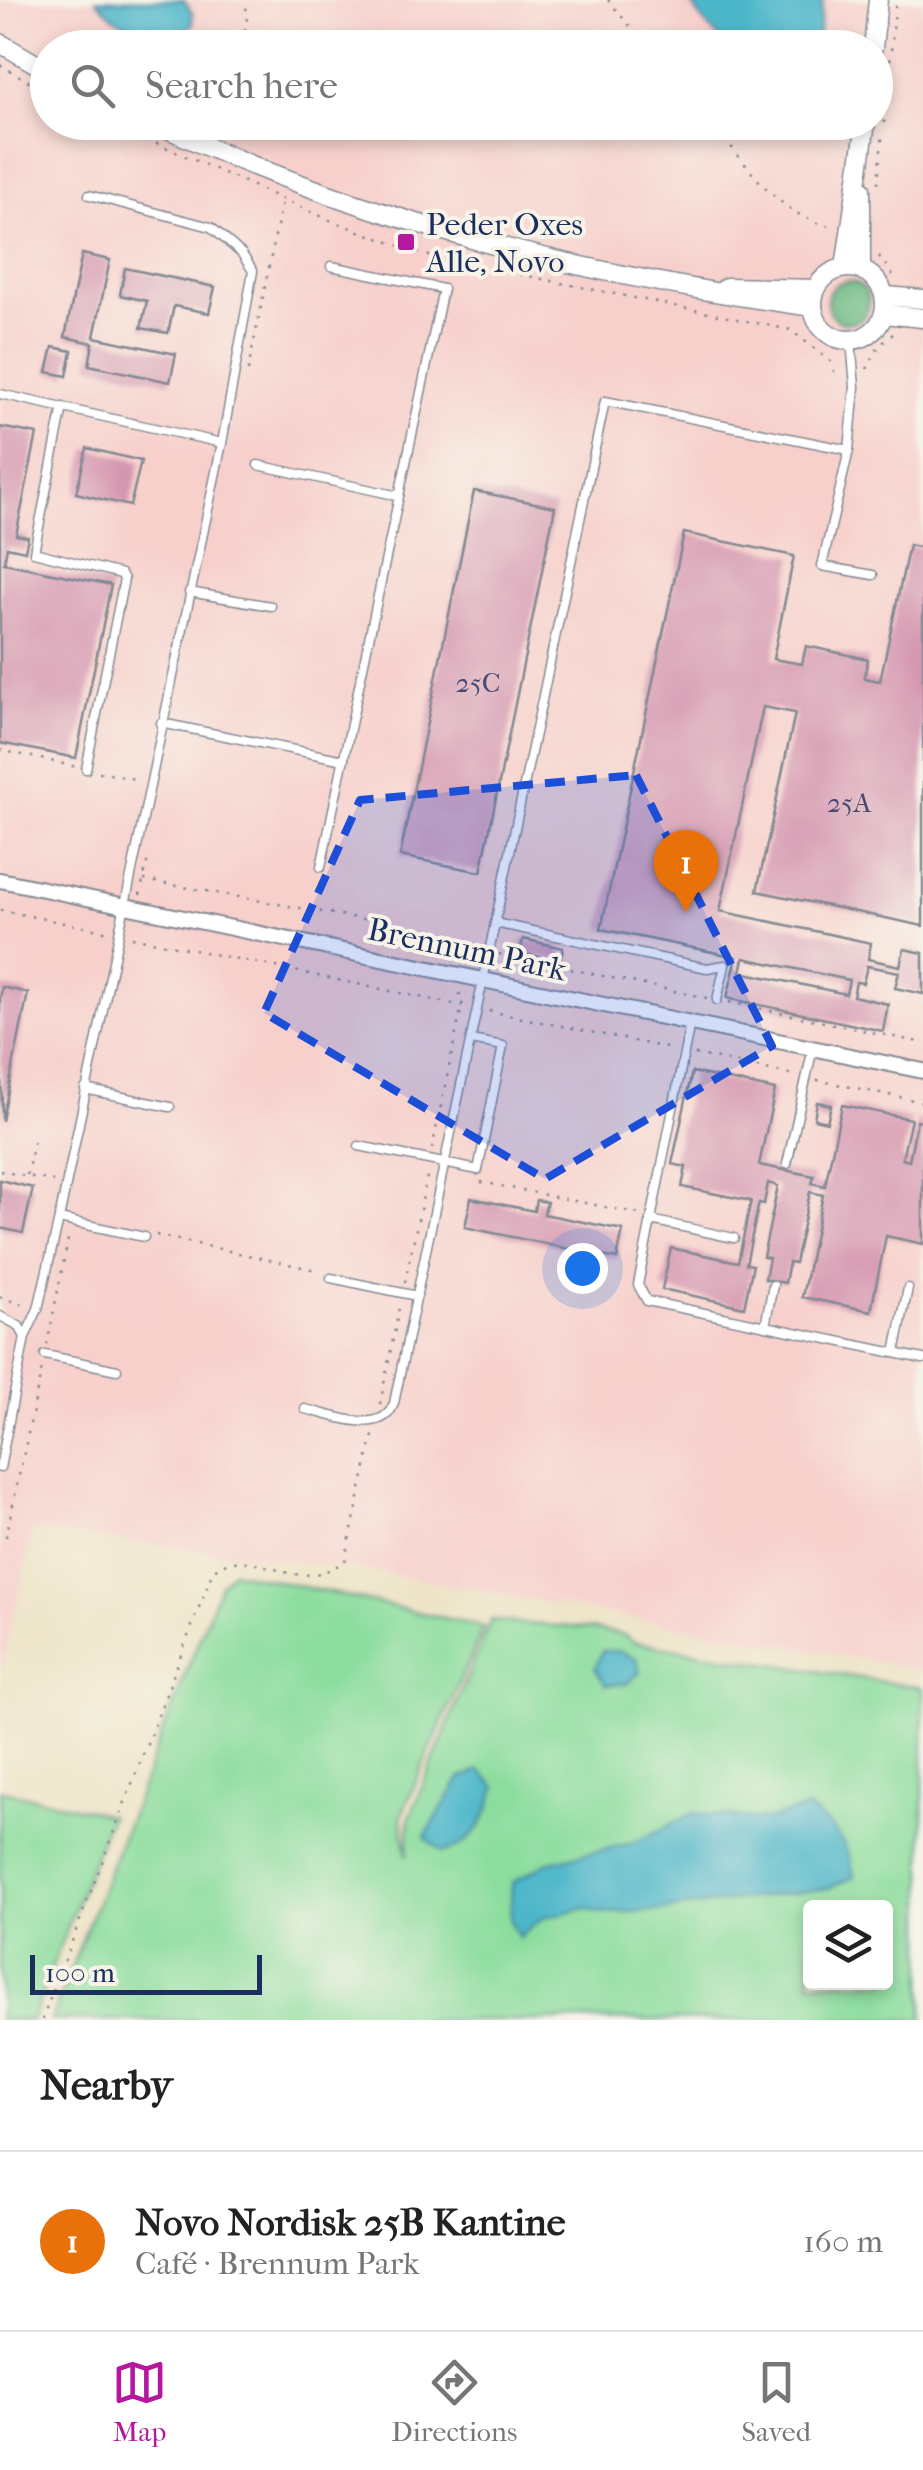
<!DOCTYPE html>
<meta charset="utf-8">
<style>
:root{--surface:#fff;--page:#f2f2f2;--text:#222;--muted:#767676;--line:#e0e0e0;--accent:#b5179e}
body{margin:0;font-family:"IM FELL French Canon",serif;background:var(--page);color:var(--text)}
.controls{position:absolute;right:30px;bottom:30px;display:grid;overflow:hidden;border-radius:10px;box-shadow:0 5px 15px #0003}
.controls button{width:90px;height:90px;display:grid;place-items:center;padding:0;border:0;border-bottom:2px solid var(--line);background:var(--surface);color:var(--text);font:50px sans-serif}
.scale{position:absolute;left:30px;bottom:25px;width:232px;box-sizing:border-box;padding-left:10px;border:5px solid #1b2f5e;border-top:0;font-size:28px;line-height:35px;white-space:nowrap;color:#1b2f5e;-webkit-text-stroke:8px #f7f3e8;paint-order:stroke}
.you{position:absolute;left:582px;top:1268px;width:35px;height:35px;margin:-25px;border:8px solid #fff;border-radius:50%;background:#1a73e8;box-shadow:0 0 0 15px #1a73e833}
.badge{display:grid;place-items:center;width:65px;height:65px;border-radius:50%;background:var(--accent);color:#fff;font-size:32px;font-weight:700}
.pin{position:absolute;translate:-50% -82px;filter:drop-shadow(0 2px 5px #0008)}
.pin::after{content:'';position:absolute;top:52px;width:35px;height:30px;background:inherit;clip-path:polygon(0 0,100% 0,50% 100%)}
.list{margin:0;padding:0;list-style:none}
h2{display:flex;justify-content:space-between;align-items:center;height:130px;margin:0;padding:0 40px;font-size:42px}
h2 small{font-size:32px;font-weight:400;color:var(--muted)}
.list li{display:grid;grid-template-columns:65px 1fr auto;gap:30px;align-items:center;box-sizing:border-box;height:180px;padding:0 40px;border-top:2px solid var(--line)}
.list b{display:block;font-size:38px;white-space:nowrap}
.list p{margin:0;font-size:32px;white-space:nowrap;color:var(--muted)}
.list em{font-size:32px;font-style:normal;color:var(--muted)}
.icon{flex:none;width:55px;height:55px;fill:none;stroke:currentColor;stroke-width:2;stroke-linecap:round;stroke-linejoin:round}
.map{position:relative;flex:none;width:923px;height:2020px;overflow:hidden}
.search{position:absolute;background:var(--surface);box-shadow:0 5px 15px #0003;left:30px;right:30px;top:30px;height:110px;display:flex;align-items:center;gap:25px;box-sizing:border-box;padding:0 35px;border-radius:55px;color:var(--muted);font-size:38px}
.sheet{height:310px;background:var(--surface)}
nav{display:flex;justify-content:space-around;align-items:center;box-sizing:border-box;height:140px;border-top:2px solid var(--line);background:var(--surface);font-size:28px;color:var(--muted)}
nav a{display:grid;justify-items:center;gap:5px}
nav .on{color:var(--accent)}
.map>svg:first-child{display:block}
.built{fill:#f7d0cc;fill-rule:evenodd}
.green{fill:#8bdd9e;stroke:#53867e;stroke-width:2.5;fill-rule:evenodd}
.forest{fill:#70bc85;stroke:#467672;stroke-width:2.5}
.water{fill:#4db7ca;stroke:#347394;stroke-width:2.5}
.building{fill:#d597b0;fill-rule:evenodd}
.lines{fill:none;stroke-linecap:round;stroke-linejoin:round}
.service-casing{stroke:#848992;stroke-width:11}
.minor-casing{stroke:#848992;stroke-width:18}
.tertiary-casing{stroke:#848992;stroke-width:21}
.path{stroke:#848992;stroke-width:2.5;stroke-dasharray:2.5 8;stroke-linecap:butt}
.service{stroke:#fff;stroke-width:8}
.minor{stroke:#fff;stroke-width:14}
.tertiary{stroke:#fff;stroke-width:18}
.marked{fill:#1d4ed8;fill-opacity:0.2;stroke:#1d4ed8;stroke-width:8;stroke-dasharray:20 12;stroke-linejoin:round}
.poi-dot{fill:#b5179e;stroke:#f7f3e8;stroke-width:4}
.labels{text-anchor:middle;stroke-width:8;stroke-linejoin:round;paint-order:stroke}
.number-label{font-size:28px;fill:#4a4972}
.poi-label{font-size:32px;fill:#1b2f5e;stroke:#f7f3e8;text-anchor:start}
.street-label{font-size:32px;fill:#1b2f5e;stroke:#f7f3e8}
</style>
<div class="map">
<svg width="923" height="2020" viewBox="0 0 923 2020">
<rect width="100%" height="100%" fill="#f7f3e8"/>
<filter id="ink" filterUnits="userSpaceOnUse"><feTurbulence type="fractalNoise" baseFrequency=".01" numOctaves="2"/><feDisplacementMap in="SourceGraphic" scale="20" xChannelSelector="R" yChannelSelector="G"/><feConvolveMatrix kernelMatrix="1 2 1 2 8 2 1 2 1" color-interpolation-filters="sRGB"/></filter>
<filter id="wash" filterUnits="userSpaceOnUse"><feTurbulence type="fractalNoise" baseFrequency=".0048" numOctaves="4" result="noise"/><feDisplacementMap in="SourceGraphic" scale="40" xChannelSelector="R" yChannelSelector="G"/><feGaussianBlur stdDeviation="2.25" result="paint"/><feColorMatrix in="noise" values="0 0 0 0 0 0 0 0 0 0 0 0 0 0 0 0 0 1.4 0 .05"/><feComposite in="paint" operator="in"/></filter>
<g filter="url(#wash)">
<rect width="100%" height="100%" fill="#ede3c5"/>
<!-- built -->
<path class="built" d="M0,0H923V1670L355,1568L33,1530L0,1676ZM48,48H876V122H48Z"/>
<!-- green -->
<g class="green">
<path d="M232,1571L484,1627L401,1816L407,1857L409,1819L491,1620C538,1627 580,1624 626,1636L634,1642L923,1688V2020H51L220,1585ZM810,1908H886V1982H810Z"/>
<path d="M0,1790L110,1815L32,2020H0Z"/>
</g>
<!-- forest -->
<circle class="forest" cx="848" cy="302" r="21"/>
<!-- water -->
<g class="water">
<path d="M96,0H184L192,13L193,25L179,36C144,38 119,27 96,0Z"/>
<path d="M690,0H823L817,47C753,48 724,64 690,0Z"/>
<path d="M602,1651H618L636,1658L640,1672L627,1683L606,1685L595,1668Z"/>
<path d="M480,1770L496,1787C488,1817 475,1845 442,1852L425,1837L460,1778Z"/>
<path d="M807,1808C835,1826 849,1844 854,1877L829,1888L655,1911L601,1913L586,1908L544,1917L519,1937L510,1921L512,1883L546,1863L633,1843L694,1813L767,1820Z"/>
</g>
<g id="blocks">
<!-- building -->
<g class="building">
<path d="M82,254L110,260L94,337L176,354L170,382L89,365L93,343L65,337Z"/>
<path d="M125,268L215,287L209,313L174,306L168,333L141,328L147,301L120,295Z"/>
<path d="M53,347L72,351L67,376L47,372Z"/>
<path d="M0,427L37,434L16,535L28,537L25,551L7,547L4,563L111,585L76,758L0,743Z"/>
<path d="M87,448L141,461L130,506L76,493Z"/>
<path d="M474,491L555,507L481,872L400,856Z"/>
<path d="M684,533L794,556L773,659L802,664L806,646L868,659L864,678L880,681L909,545L923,548V926L757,891L795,713L763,707L720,911L871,943L868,959L900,966L904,949L923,953V994L895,988L899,972L867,966L863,983L856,982L853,996L888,1004L883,1031L727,998L737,957L601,929ZM744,958L849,980L846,994L741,972Z"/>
<path d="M523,939L563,948L560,961L520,953Z"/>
<path d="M2,987L28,993L2,1121L0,999Z"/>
<path d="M692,1072L775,1090L759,1165L814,1176L812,1183L825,1186L842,1105L911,1119L902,1159L909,1161L917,1120L923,1121V1244L886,1236L871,1311L802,1297L823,1195L810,1192L795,1263L789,1262L785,1283L765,1279L769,1258L763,1257L778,1186L768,1183L764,1204L759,1203L746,1264L753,1265L744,1307L662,1289L671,1248L738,1262L751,1201L682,1187L686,1167L672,1164Z"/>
<path d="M817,1102L831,1105L827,1122L814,1119Z"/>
<path d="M0,1180L33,1188L23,1233L0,1228Z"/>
<path d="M471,1198L534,1211L536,1200L547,1202L544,1214L623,1230L617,1259L465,1227Z"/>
</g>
</g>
</g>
<g filter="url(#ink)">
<use href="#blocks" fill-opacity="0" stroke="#848992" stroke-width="2.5"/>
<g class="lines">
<!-- service casing -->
<g class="service-casing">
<g id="service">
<path d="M89,195L211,227L242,254L253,271L222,443"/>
<path d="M0,394L222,443L59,1219L38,1309L25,1337"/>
<path d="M63,407L34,552L121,574L124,579L86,769"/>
<path d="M849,450L822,566L873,575"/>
<path d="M258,465L399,496L443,289L331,266"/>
<path d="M189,592L271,606"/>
<path d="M161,723L344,760"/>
<path d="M321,867L399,496"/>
<path d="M495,923L707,968L725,965L717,1000"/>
<path d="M690,1023L638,1285L647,1301L923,1359"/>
<path d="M85,1089L170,1107"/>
<path d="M359,1146L478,1170L503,1046L471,1040"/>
<path d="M787,1164L813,1048"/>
<path d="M59,1219L144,1237"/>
<path d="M651,1220L734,1238"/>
<path d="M331,1278L417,1296"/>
<path d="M0,1316L19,1326L25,1337L0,1468"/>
<path d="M765,1326L773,1285"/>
<path d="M895,1353L908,1288"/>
<path d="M45,1355L117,1370"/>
<path d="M305,1409C332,1415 383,1437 394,1403L605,401L849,450L855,387L851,340"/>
</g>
</g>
<!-- minor casing -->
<g class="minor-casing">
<path id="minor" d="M0,880L923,1071"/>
</g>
<!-- tertiary casing -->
<g class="tertiary-casing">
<g id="tertiary">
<path d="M0,43L48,71"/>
<path d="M873,48L878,0"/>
<path d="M153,122C362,221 585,276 813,307"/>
<circle cx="849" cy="304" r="36"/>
<path d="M845,268L866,122"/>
<path d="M861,269V189"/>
<path d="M726,287L816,289"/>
<path d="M885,296L923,299"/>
<path d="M884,314L923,318"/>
</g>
</g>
<!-- path -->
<g class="path">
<path d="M608,0L648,48"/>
<path d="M233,48L247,26L246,0"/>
<path d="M0,65L48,92"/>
<path d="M108,122L332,221L425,255L791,330L831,362L834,371H839"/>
<path d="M712,122C747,165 777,217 834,227"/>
<path d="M884,123L896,0"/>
<path d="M878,183L883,131"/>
<path d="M879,256L897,281"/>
<path d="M867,369L879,346L894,333"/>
<path d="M248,371L283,197"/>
<path d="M0,750L77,767"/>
<path d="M99,772L140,780"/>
<path d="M144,880L401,926L415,936L472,948"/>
<path d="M140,895L149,854"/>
<path d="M0,910L109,932"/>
<path d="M132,937L462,1006"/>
<path d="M499,954L707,998"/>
<path d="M462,961L474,948"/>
<path d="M729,1002L923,1043"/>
<path d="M489,1011L672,1049"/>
<path d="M695,1054L794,1075"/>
<path d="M817,1080L923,1102"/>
<path d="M432,1149L463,1000L456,988"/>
<path d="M0,1171L53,1181"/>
<path d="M27,1175L35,1134"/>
<path d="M481,1182L640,1214"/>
<path d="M156,1235L320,1271"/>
<path d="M405,1282L428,1172"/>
<path d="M0,1297L27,1306"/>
<path d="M47,1345L69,1235"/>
<path d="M380,1404L400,1304"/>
<path d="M6,1537L42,1368"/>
<path d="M42,2020L211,1576L218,1566C266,1547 291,1598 345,1561L374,1431"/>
</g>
<!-- service -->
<use href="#service" class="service"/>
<!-- minor -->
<use href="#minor" class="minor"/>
<!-- tertiary -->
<use href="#tertiary" class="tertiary"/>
</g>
</g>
<!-- marked area -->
<path class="marked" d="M636,775L772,1046L545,1179L264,1013L360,800Z"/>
<!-- markers -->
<rect class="poi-dot" x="396" y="232" width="20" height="20" rx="5"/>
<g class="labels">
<!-- number labels -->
<g class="number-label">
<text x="478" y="692">25C</text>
<text x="849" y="812">25A</text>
</g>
<!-- poi labels -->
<g class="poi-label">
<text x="426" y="235">Peder Oxes<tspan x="426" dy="37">Alle, Novo</tspan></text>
</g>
<!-- street labels -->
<g class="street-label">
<text transform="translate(467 949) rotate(12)" y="11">Brennum Park</text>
</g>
</g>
</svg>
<div class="controls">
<button><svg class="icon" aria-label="layers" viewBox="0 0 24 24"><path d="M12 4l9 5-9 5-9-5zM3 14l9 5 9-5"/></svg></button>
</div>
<div class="scale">100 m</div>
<div class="you"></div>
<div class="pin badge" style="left:686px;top:912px;background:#e8710a">1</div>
<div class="search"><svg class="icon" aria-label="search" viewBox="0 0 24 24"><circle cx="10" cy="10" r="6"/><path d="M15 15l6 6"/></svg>Search here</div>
</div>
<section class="sheet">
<h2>Nearby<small></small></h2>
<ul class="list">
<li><span class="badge" style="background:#e8710a">1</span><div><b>Novo Nordisk 25B Kantine</b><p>Café · Brennum Park</p></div><em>160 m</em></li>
</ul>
</section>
<nav>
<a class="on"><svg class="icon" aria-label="map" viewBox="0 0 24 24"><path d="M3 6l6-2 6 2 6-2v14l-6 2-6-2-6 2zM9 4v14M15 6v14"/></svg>Map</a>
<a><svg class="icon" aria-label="directions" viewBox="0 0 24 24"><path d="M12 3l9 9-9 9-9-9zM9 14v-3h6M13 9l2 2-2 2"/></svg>Directions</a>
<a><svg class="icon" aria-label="saved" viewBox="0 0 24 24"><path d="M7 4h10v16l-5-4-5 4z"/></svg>Saved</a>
</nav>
